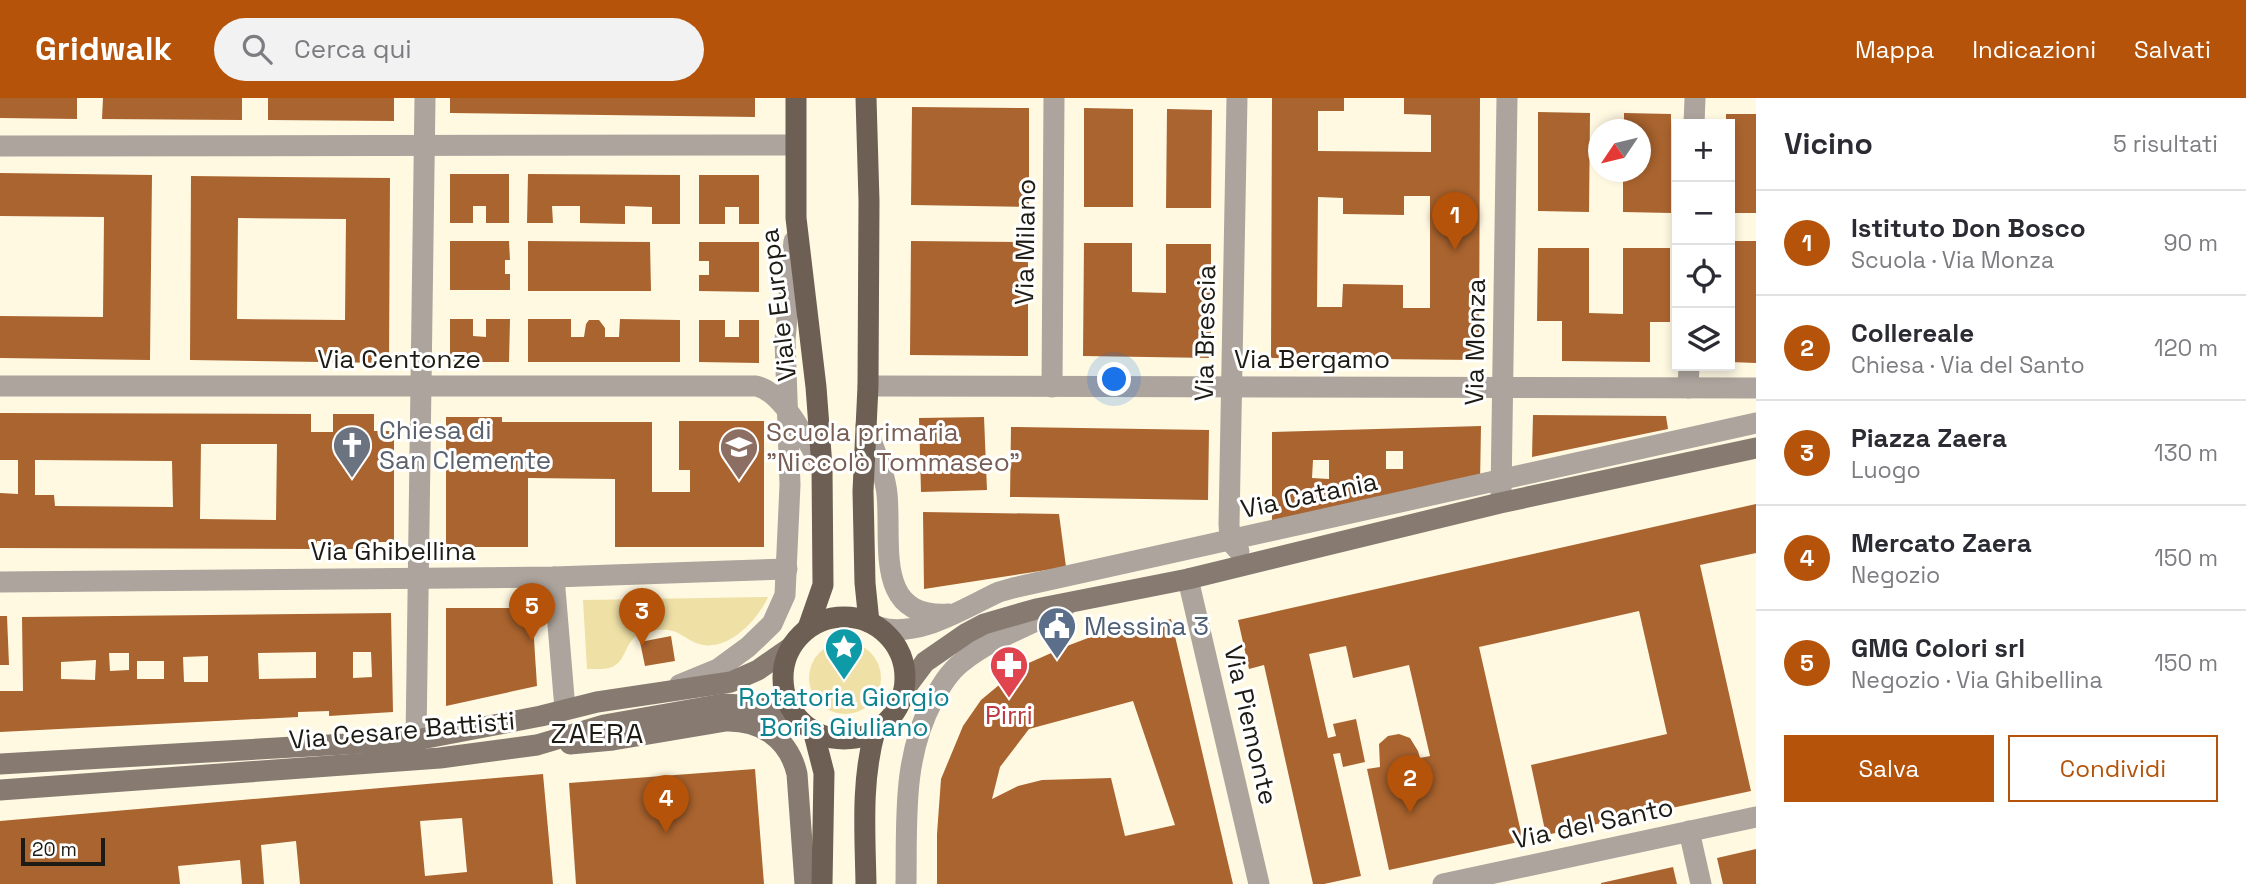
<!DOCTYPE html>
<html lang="it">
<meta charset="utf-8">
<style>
:root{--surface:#fff;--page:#f2f2f3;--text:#2b2b33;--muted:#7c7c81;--line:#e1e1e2;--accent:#b45309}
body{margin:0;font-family:"Space Grotesk",sans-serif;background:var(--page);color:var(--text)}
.controls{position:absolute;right:21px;top:21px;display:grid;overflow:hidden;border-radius:0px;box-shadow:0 4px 10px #0003}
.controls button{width:63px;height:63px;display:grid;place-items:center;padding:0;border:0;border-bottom:2px solid var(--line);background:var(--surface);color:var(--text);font:35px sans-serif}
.compass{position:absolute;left:1588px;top:21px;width:63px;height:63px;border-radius:50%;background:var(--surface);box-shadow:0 4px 10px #0003;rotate:235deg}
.scale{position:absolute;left:21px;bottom:18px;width:84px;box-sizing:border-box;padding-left:7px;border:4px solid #1d1b13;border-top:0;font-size:19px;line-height:24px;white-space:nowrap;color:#1d1b13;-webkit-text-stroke:5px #fff;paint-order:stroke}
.you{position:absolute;left:1115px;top:282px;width:24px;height:24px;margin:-18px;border:5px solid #fff;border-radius:50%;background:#1a73e8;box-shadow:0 0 0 10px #1a73e833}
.badge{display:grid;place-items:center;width:46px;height:46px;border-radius:50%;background:var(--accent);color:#fff;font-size:23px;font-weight:700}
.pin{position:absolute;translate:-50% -58px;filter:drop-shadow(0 2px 4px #0008)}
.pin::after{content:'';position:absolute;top:37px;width:24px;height:21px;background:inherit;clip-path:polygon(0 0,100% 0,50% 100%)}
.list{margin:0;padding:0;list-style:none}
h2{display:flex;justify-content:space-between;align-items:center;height:91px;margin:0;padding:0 28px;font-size:30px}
h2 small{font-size:23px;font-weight:400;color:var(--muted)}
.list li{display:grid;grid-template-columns:46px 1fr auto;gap:21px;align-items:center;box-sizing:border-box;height:105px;padding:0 28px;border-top:2px solid var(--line)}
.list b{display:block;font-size:26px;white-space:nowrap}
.list p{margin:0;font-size:23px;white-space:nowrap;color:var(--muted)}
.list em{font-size:23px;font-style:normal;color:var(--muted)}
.actions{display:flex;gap:14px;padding:21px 28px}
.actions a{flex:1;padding:16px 0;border:2px solid var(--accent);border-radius:0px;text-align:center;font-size:24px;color:var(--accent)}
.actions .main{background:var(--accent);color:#fff}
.icon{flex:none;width:38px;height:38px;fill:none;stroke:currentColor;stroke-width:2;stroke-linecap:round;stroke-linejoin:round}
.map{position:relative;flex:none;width:1756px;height:786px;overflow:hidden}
header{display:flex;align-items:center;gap:42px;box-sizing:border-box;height:98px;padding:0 35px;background:var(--accent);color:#fff}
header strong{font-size:33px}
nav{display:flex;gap:38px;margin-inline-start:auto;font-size:24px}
.search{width:490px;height:63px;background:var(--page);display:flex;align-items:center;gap:18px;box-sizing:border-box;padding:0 24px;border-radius:38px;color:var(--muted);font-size:26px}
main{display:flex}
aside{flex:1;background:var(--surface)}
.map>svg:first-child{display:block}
.green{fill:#efe0a6}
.building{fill:#aa642f;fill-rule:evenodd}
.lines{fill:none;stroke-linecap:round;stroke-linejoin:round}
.street{stroke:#aca49d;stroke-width:21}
.secondary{stroke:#877b71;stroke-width:21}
.primary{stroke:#6d5f53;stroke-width:21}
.labels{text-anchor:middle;stroke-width:6;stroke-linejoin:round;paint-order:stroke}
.street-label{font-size:26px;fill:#1d1b13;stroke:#fff}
.worship-label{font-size:26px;fill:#5b616d;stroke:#fff;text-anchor:start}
.education-label{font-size:26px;fill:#785e54;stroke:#fff;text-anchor:start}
.service-label{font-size:26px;fill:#4e5e75;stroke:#fff;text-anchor:start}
.culture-label{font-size:26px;fill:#0d838f;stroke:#fff}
.health-label{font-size:26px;fill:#be3a42;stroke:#fff}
.neighbourhood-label{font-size:28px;letter-spacing:2px;fill:#1d1b13;stroke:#fff}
</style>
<header>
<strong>Gridwalk</strong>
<div class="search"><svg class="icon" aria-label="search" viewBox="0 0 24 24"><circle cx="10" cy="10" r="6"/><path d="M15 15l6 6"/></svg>Cerca qui</div>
<nav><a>Mappa</a><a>Indicazioni</a><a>Salvati</a></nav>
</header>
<main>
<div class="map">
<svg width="1756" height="786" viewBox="0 0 1756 786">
<rect width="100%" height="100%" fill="#fff9e2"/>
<!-- green -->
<g class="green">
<path d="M768,499C758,522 726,557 696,545C679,537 677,530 657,532C651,533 645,533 641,535C625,542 627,561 614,568C608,572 595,571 587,571L583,502Z"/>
<circle cx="845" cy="580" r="36"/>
</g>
<!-- building -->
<g class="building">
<path d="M0,0H77V21L0,20Z"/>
<path d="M103,0H242V22L102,21Z"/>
<path d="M268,0H394V23L268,22Z"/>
<path d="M450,0H755V19L450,15Z"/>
<path d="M1272,0H1344V13H1318V53L1431,54V17L1404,16V0H1480L1479,262L1271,260ZM1404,98H1430V210H1403V187L1343,186L1342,209H1317L1318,99L1343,100V116L1404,117Z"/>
<path d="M912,9L1029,10V109L911,107Z"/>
<path d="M1084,10L1133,11V109H1084Z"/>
<path d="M1167,11L1212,12L1211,110H1166Z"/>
<path d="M1538,14L1590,15L1589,114L1538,113Z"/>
<path d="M1624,15L1671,16V115L1623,114V74H1640V32H1624Z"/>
<path d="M1726,16H1756V115H1730V26H1726Z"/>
<path d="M0,75L152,77L150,262L0,260V218L103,219L104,119L0,118Z"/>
<path d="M450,76H509V125H486V108H473V125H450Z"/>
<path d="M528,76L680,77V126H652V109L625,108V126L580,125V108H552L553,125H527Z"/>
<path d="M699,77H759V126H739V109H725V126H699Z"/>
<path d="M191,78L390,80L389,265L190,262ZM238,120L346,121L345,222L237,221Z"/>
<path d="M450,143H509L510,162H505V176H510V192H450Z"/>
<path d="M528,143L650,144L651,193H528Z"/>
<path d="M911,143L1028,144V258L910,257Z"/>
<path d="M1730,143H1756V265L1730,264Z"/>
<path d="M699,144H759V194L699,193V177H709V163H699Z"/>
<path d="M1084,145H1132V194L1166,195V146H1211V260L1083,258Z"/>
<path d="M1538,150H1589V215L1623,216V150H1670V224H1650V264L1562,263V223H1537Z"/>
<path d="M450,221H473V238L486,239V221H510L509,264H450Z"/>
<path d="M528,221H571V239H584L586,226L589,222H599L605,230V239H619L620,221L680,222V264H528Z"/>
<path d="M699,222H725V239H739V222H759V265L699,264Z"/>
<path d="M0,315L311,316V334H333V316H374V333H394V444H373L374,451H333V443H317V451L0,450V395L18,396V362H0ZM201,346H277L276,422L200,421ZM35,362L172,363L173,409L55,408L54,397H35Z"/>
<path d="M1533,317L1666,318L1668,331L1532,359Z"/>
<path d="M446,319H502V324H652V394H690V372H679V323H764V449H615V381L528,380V449H446Z"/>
<path d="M984,319L987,392L921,394L919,320Z"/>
<path d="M1481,328L1480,385L1272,428V334ZM1386,353H1403V371H1386ZM1313,362H1329V381L1312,380Z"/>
<path d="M1011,329L1209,332L1208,402L1010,399Z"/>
<path d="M1756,406V455L1700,467L1751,693L1546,737L1531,667L1667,636L1639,513L1479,549L1523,743L1389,772L1367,671L1380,669L1379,646L1388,638L1399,636L1410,640L1418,653L1420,660L1430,658L1409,567L1353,580L1346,548L1309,556L1328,640L1336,638L1333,626L1356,621L1365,664L1343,669L1340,655L1333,656L1361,778L1324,786H1313L1264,567L1249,571L1238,522Z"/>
<path d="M923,414L1059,416L1066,469L924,491Z"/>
<path d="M446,510H532L537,588L446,608Z"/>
<path d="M391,515L393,614L329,618V613L298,614V619L0,634V593H23L22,519ZM316,554V580L259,581L258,555ZM353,554H371L372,579L353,580ZM109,555H129V572L110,573ZM208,558V584H184L183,559ZM96,562L95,582L61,581V564ZM137,563H164V581H137Z"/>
<path d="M0,518H7L9,567H0Z"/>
<path d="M1171,521L1233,786H937V736L941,681L963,628L981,602L1022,568L1067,548L1088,540ZM1133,603L1175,727L1125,738L1111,680L1042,682L1018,688L992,701L1000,669L1029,631Z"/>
<path d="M671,538L675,563L645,568L640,544Z"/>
<path d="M755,671L764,786H576L569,685Z"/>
<path d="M543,676L553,786H300L296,743L261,747L264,786H242L240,762L178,768L180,786H0V723ZM462,720L467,774L425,778L420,723Z"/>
<path d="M1756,751V786H1723L1717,760Z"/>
<path d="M1673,769L1677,786H1601V785Z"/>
</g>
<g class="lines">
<!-- street -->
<g class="street">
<path d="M1237,0L1229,426L1230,443L1239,453"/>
<path d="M1694,26L1695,0"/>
<path d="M0,48L795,47"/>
<path d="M0,288H756C783,293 808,345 822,369"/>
<path d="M868,288L1756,290"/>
<path d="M1052,289L1054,0"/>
<path d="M1688,290L1689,268"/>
<path d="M866,328C873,350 885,374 887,396C892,445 873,521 949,516"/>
<path d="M1501,396L1507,0"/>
<path d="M554,479L565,611"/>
<path d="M1188,481L1259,786"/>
<path d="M0,484L554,479L787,471"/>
<path d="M879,529C918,541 964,510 999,494L1013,490L1756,325"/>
<path d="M679,587L718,571L748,549L772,526L785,497L790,387L785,242L794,143"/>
<path d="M416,642L425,0"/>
<path d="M1689,733L1701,786"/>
<path d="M906,786C907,723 902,660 933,602C941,588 949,574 962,564C993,539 1032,527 1066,508"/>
<path d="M1443,786L1756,719"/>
</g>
<!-- secondary -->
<g class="secondary">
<path d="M904,592L925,564L967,535L984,526L1036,511L1188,481L1500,405L1756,350"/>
<path d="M570,646L613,642L726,623C761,622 789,641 797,676L805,786"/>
<path d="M0,666L416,642L541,618L597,604L731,584L758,572L791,549"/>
<path d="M0,692L440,660L537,647L604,627L723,606L759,608L802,624"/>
</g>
<!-- primary -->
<g class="primary">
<path d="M796,0V120L816,289L822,369L823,487L808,530"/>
<path d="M866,0L869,103L868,288L863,393L865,485L869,524"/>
<circle cx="844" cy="580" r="61"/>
<path d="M813,632L824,675L822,786"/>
<path d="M866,786C865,734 861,683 875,633"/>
</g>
</g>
<!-- icons -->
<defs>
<g id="church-pin" transform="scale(2.0125)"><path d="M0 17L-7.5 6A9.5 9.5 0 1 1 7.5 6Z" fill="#6b7280" stroke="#fff"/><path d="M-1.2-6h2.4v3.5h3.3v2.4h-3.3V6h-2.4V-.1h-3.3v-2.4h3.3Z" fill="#fff"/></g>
<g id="school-pin" transform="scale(2.0125)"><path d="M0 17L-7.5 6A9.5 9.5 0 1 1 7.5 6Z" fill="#8d6e63" stroke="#fff"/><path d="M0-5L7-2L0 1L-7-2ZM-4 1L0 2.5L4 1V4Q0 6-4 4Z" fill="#fff"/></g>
<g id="civic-pin" transform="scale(2.0125)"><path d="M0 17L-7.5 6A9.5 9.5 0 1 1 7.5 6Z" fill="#5c6f8a" stroke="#fff"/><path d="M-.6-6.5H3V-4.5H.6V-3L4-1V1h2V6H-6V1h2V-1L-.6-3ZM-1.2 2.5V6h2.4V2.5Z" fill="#fff"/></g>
<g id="sight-pin" transform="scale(2.0125)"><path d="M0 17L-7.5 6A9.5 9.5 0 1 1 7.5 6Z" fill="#0f9aa8" stroke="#fff"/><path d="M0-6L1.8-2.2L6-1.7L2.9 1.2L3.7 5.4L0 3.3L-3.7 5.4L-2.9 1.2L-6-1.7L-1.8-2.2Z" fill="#fff"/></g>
<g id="pharmacy-pin" transform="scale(2.0125)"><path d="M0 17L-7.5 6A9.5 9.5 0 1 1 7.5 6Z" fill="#e0444e" stroke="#fff"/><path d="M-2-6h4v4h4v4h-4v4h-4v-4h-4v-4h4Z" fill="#fff"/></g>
</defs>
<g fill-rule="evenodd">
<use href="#church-pin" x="352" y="347"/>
<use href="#school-pin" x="739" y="349"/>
<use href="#civic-pin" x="1057" y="528"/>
<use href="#sight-pin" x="844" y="549"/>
<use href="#pharmacy-pin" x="1009" y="567"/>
</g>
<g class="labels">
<!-- street labels -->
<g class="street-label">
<text transform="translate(1025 144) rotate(-89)" y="9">Via Milano</text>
<text transform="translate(778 207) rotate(-97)" y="9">Viale Europa</text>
<text transform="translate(1205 235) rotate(-89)" y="9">Via Brescia</text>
<text transform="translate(1475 244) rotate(-89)" y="9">Via Monza</text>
<text x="399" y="270">Via Centonze</text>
<text x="1312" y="270">Via Bergamo</text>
<text transform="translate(1309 397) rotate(-12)" y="9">Via Catania</text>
<text x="393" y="462">Via Ghibellina</text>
<text transform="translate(1251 627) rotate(77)" y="9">Via Piemonte</text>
<text transform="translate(402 632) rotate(-5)" y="9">Via Cesare Battisti</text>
<text transform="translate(1593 725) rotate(-12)" y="9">Via del Santo</text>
</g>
<!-- worship labels -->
<g class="worship-label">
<text x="379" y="341">Chiesa di<tspan x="379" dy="30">San Clemente</tspan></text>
</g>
<!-- education labels -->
<g class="education-label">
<text x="766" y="343">Scuola primaria<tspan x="766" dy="30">"Niccolò Tommaseo"</tspan></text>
</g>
<!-- service labels -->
<g class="service-label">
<text x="1084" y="537">Messina 3</text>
</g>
<!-- culture labels -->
<g class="culture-label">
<text x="844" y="608">Rotatoria Giorgio<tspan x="844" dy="30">Boris Giuliano</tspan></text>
</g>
<!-- health labels -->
<g class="health-label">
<text x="1009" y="626">Pirri</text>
</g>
<!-- neighbourhood labels -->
<g class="neighbourhood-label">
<text x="598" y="645">ZAERA</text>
</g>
</g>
</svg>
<div class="controls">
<button>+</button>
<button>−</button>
<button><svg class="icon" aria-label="locate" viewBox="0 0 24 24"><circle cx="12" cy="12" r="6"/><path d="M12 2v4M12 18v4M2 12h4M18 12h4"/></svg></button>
<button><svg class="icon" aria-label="layers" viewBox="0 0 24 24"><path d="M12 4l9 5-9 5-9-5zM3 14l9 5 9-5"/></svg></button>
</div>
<svg class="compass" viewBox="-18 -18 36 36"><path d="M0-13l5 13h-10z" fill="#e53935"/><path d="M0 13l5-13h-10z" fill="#7c7c81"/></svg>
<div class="scale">20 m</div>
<div class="you"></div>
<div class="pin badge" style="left:1455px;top:152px">1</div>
<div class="pin badge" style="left:1410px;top:715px">2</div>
<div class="pin badge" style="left:642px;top:548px">3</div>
<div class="pin badge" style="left:666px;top:735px">4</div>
<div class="pin badge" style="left:532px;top:543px">5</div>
</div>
<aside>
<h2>Vicino<small>5 risultati</small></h2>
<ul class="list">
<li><span class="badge">1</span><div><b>Istituto Don Bosco</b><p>Scuola · Via Monza</p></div><em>90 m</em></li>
<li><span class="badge">2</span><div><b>Collereale</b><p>Chiesa · Via del Santo</p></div><em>120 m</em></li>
<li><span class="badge">3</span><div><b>Piazza Zaera</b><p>Luogo</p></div><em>130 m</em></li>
<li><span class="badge">4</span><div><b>Mercato Zaera</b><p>Negozio</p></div><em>150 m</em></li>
<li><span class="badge">5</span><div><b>GMG Colori srl</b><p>Negozio · Via Ghibellina</p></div><em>150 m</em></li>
</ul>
<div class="actions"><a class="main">Salva</a><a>Condividi</a></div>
</aside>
</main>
